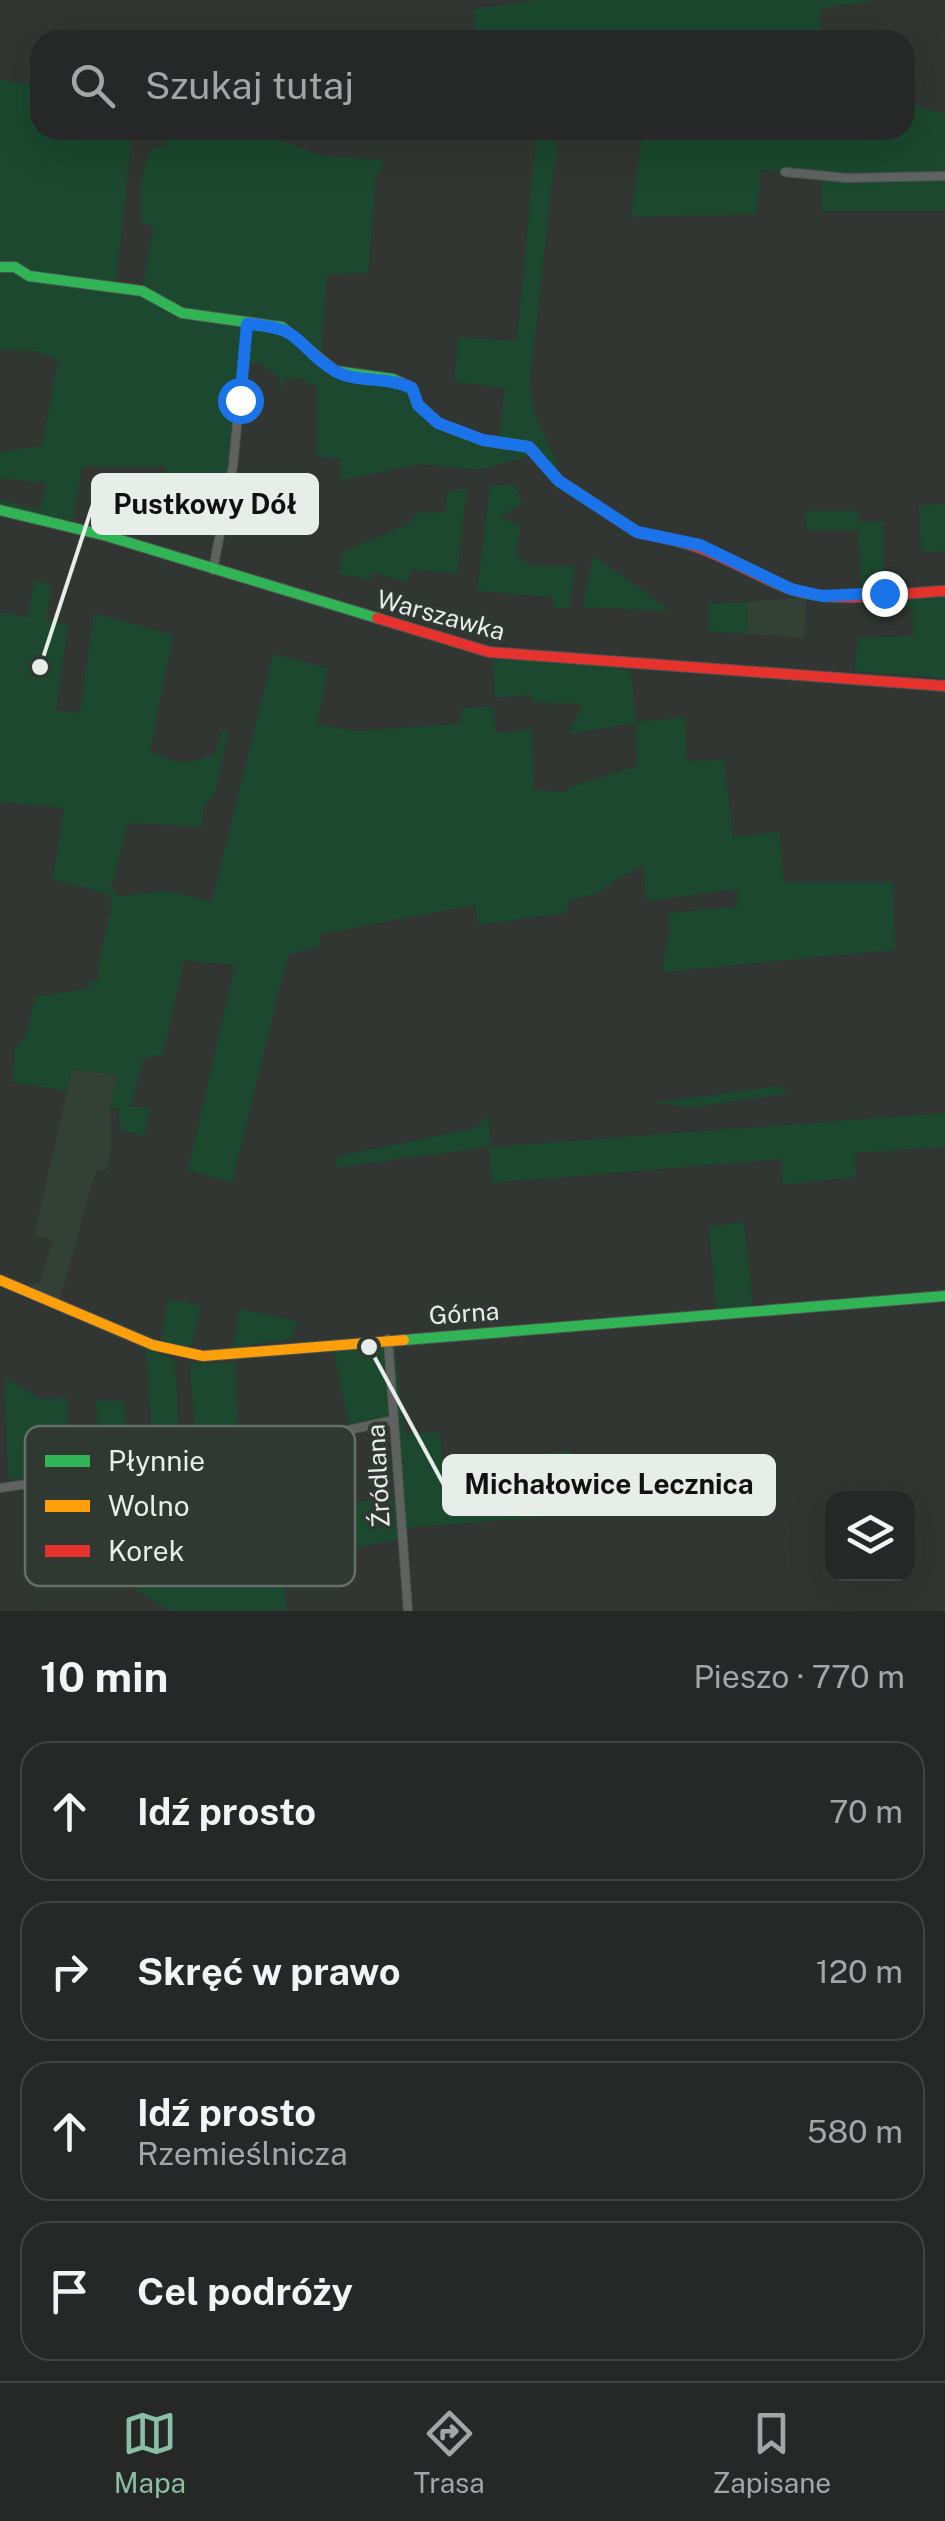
<!DOCTYPE html>
<html lang="pl">
<meta charset="utf-8">
<style>
:root{--surface:#252826;--page:#2d302e;--text:#f1f3f6;--muted:#a3a6a7;--line:#424443;--accent:#8abfa5}
body{margin:0;font-family:"Public Sans",sans-serif;background:var(--page);color:var(--text)}
.controls{position:absolute;right:30px;bottom:30px;display:grid;overflow:hidden;border-radius:20px;box-shadow:0 10px 40px #0002}
.controls button{width:90px;height:90px;display:grid;place-items:center;padding:0;border:0;border-bottom:2px solid var(--line);background:var(--surface);color:var(--text);font:50px sans-serif}
.stop{position:absolute;width:30px;height:30px;margin:-22px;border:8px solid #1a73e8;border-radius:50%;background:#fff}
.stop.end{background:#1a73e8;border-color:#fff;box-shadow:0 2px 10px #0008}
.list{margin:0;padding:0;list-style:none}
h2{display:flex;justify-content:space-between;align-items:center;height:130px;margin:0;padding:0 40px;font-size:42px}
h2 small{font-size:32px;font-weight:400;color:var(--muted)}
.list li{display:grid;grid-template-columns:65px 1fr auto;gap:30px;align-items:center;box-sizing:border-box;height:140px;margin:0 20px 20px;padding:0 20px;border:2px solid var(--line);border-radius:30px}
.list b{display:block;font-size:38px;white-space:nowrap}
.list p{margin:0;font-size:32px;white-space:nowrap;color:var(--muted)}
.list em{font-size:32px;font-style:normal;color:var(--muted)}
.icon{flex:none;width:55px;height:55px;fill:none;stroke:currentColor;stroke-width:2;stroke-linecap:round;stroke-linejoin:round}
.map{position:relative;flex:none;width:945px;height:1611px;overflow:hidden}
.search{position:absolute;background:var(--surface);box-shadow:0 10px 40px #0002;left:30px;right:30px;top:30px;height:110px;display:flex;align-items:center;gap:25px;box-sizing:border-box;padding:0 35px;border-radius:30px;color:var(--muted);font-size:38px}
.sheet{height:770px;background:var(--surface)}
nav{display:flex;justify-content:space-around;align-items:center;box-sizing:border-box;height:140px;border-top:2px solid var(--line);background:var(--surface);font-size:28px;color:var(--muted)}
nav a{display:grid;justify-items:center;gap:5px}
nav .on{color:var(--accent)}
.map>svg:first-child{display:block}
.built{fill:#324036}
.green{fill:#1b482f}
.lines{fill:none;stroke-linecap:round;stroke-linejoin:round}
.street-casing{stroke:#4f5350;stroke-width:10}
.fast-casing{stroke:#4f5350;stroke-width:12}
.slow-casing{stroke:#4f5350;stroke-width:12}
.jam-casing{stroke:#4f5350;stroke-width:12}
.street{stroke:#5f6360;stroke-width:8}
.fast{stroke:#30b455;stroke-width:10}
.slow{stroke:#ff9f0a;stroke-width:10}
.jam{stroke:#e5322d;stroke-width:10}
.route{stroke:#1a73e8;stroke-width:12}
.labels{text-anchor:middle;stroke-width:8;stroke-linejoin:round;paint-order:stroke}
.street-label{font-size:25px;fill:#e7ede9;stroke:#2f3831}
.key{fill:#2f3831;stroke:#666e68;stroke-width:2.5}
.key-label{font-size:28px;fill:#e7ede9}
.leader{fill:none;stroke:#e7ede9;stroke-width:4}
.callout-dot{fill:#e7ede9;stroke:#2f3831;stroke-width:4}
.callout{fill:#e7ede9;stroke:#e7ede9;stroke-width:4}
.callout-label{font-size:28px;text-anchor:middle;font-weight:bold;fill:#111}
</style>
<div class="map">
<svg width="945" height="1611" viewBox="0 0 945 1611">
<rect width="100%" height="100%" fill="#313632"/>
<!-- built -->
<g class="built">
<path d="M806,597L804,638L747,634L748,602Z"/>
<path d="M72,1069L118,1075L110,1107L111,1148L106,1171L96,1170L60,1299L23,1286L40,1282L53,1240L34,1236Z"/>
</g>
<!-- green -->
<g class="green">
<path d="M539,0H879L819,9L822,40H475L474,9Z"/>
<path d="M0,80L40,86V130H132L116,286L142,290L154,228L141,221C141,197 139,167 155,147L165,146L167,130H269L273,138L322,156L381,160L384,165L376,176L368,273L327,274L320,370L409,388L436,427L525,450L529,456L480,470L420,464L342,480L340,459L317,456V388L301,379L286,378L279,392L280,378L259,363H250L241,378L229,484L197,482L194,491L165,492L166,466H82L73,521L118,537L0,508V499L40,510L46,483L0,478V452L42,446L58,360L36,351L0,350Z"/>
<path d="M905,103L945,114V174L848,175L761,170L757,214L631,217L643,130H905Z"/>
<path d="M537,130H558L530,383L534,413L558,465L551,468L536,450L499,440L505,388L454,382L458,337L517,341Z"/>
<path d="M945,178V211H822V180Z"/>
<path d="M515,484L523,503L500,517L521,526L516,554L530,566H575L569,608H553V597L477,591L490,486Z"/>
<path d="M467,487L457,574L411,569L408,583L374,572L371,579L340,574L343,552L412,522L416,513L446,512L447,492Z"/>
<path d="M945,504V551L921,553L919,505Z"/>
<path d="M805,511H857L859,522L883,521L884,590H861L858,530H807Z"/>
<path d="M593,555L671,611L583,607Z"/>
<path d="M35,581L51,584L47,619L68,625L56,711L80,713L94,613L173,635L150,750C174,765 189,765 215,754L222,730L228,731L216,791L203,809L202,827L128,823L111,889L119,896L165,891L212,901L273,654L328,668L317,724L355,731L461,724L462,708L494,706L496,733L532,729L534,790L567,792L570,787L637,766L636,723L569,734L581,704L531,702V695L495,698L493,660L590,663L631,671L636,722L685,717L687,762L724,759L733,837L779,832L784,882H893L895,950L663,972C663,949 672,935 669,913L737,907L738,889L647,901L643,865C629,875 609,880 600,893L570,900L566,913L478,925L476,905L320,934V946L288,955L232,1183L188,1170L235,965L184,960L163,1054L143,1059L131,1107H150L144,1136L121,1130L118,1108L110,1107L117,1075L73,1069L66,1091L12,1082L16,1046L26,1037L35,996L89,989V981L99,980L98,967L112,901L108,895L53,879L64,808L0,802V618L2,612L27,617Z"/>
<path d="M945,593V678L854,671L858,638L913,636L912,607L900,608L898,600L885,596Z"/>
<path d="M748,602L747,634L708,631V604Z"/>
<path d="M778,1086L789,1093L695,1107L651,1103Z"/>
<path d="M945,1113V1147L855,1153L856,1177L783,1185L782,1159L492,1183L489,1147L335,1168L338,1156L475,1128L488,1115L490,1147Z"/>
<path d="M744,1222L753,1307L716,1309L709,1226Z"/>
<path d="M168,1299L201,1306L191,1348L161,1341Z"/>
<path d="M239,1309L297,1321L293,1338L233,1348Z"/>
<path d="M386,1346L390,1415L349,1425L334,1351Z"/>
<path d="M395,1346L405,1435L440,1432L443,1463L571,1451L578,1514L405,1528L413,1611H411L392,1347Z"/>
<path d="M146,1348L175,1360L180,1456L154,1460Z"/>
<path d="M190,1363H235L239,1446L196,1452Z"/>
<path d="M5,1377L40,1399L67,1398L69,1472L8,1480Z"/>
<path d="M96,1400L124,1401L128,1463L99,1470Z"/>
<path d="M165,1470L171,1554L221,1561H271L268,1524L278,1523L277,1515L394,1496L398,1540L283,1561L286,1611H170L106,1570L36,1543L37,1611L32,1514L106,1545L143,1550L137,1473Z"/>
</g>
<g class="lines">
<!-- street casing -->
<g class="street-casing">
<g id="street">
<path d="M785,172L847,178L945,176"/>
<path d="M213,570L233,466L247,324"/>
<path d="M388,1339L408,1611"/>
<path d="M0,1488L254,1451L394,1420"/>
</g>
</g>
<!-- fast casing -->
<g class="fast-casing">
<g id="fast">
<path d="M0,267H15L29,276L142,291L182,313L282,327L335,371L393,379L412,388L418,405L438,423L483,440L529,447L559,481L637,532L669,539"/>
<path d="M0,510L107,536L377,618"/>
<path d="M404,1340L945,1296"/>
</g>
</g>
<!-- slow casing -->
<g class="slow-casing">
<path id="slow" d="M0,1280L153,1345L203,1356L404,1340"/>
</g>
<!-- jam casing -->
<g class="jam-casing">
<g id="jam">
<path d="M669,539C713,548 748,573 790,589C837,605 897,593 945,591"/>
<path d="M377,618L489,652L945,686"/>
</g>
</g>
<!-- street -->
<use href="#street" class="street"/>
<!-- fast -->
<use href="#fast" class="fast"/>
<!-- slow -->
<use href="#slow" class="slow"/>
<!-- jam -->
<use href="#jam" class="jam"/>
</g>
<g class="lines">
<!-- route -->
<path class="route" d="M240,400L247,324C307,328 293,345 335,371C356,383 386,376 412,388L418,405L438,423L483,440L529,447L559,481L637,532L700,545L791,589L822,596L884,593"/>
</g>
<g class="labels">
<!-- street labels -->
<g class="street-label">
<text transform="translate(441 615) rotate(15)" y="9">Warszawka</text>
<text transform="translate(464 1313) rotate(-4)" y="9">Górna</text>
<text transform="translate(378 1476) rotate(-93)" y="9">Źródlana</text>
</g>
</g>
<!-- legend -->
<rect x="25" y="1426" width="330" height="160" rx="15" class="key"/>
<rect x="45" y="1455" width="45" height="12" fill="#30b455"/>
<rect x="45" y="1500" width="45" height="12" fill="#ff9f0a"/>
<rect x="45" y="1545" width="45" height="12" fill="#e5322d"/>
<g class="key-label">
<text x="108" y="1471">Płynnie</text>
<text x="108" y="1516">Wolno</text>
<text x="108" y="1561">Korek</text>
</g>
<!-- callouts -->
<path class="leader" d="M40 667L93 504M369 1347L444 1485"/>
<g class="callout-dot">
<circle cx="40" cy="667" r="10"/>
<circle cx="369" cy="1347" r="10"/>
</g>
<g class="callout">
<rect x="93" y="475" width="224" height="58" rx="10"/>
<rect x="444" y="1456" width="330" height="58" rx="10"/>
</g>
<g class="callout-label">
<text x="205" y="514">Pustkowy Dół</text>
<text x="609" y="1494">Michałowice Lecznica</text>
</g>
</svg>
<div class="controls">
<button><svg class="icon" aria-label="layers" viewBox="0 0 24 24"><path d="M12 4l9 5-9 5-9-5zM3 14l9 5 9-5"/></svg></button>
</div>
<div class="stop" style="left:240px;top:400px"></div>
<div class="stop end" style="left:884px;top:593px"></div>
<div class="search"><svg class="icon" aria-label="search" viewBox="0 0 24 24"><circle cx="10" cy="10" r="6"/><path d="M15 15l6 6"/></svg>Szukaj tutaj</div>
</div>
<section class="sheet">
<h2>10 min<small>Pieszo · 770 m</small></h2>
<ul class="list">
<li><svg class="icon" aria-label="ahead" viewBox="0 0 24 24"><path d="M12 20V5M6 11l6-6 6 6"/></svg><div><b>Idź prosto</b></div><em>70 m</em></li>
<li><svg class="icon" aria-label="right" viewBox="0 0 24 24"><path d="M7 20v-9h11M14 6l5 5-5 5"/></svg><div><b>Skręć w prawo</b></div><em>120 m</em></li>
<li><svg class="icon" aria-label="ahead" viewBox="0 0 24 24"><path d="M12 20V5M6 11l6-6 6 6"/></svg><div><b>Idź prosto</b><p>Rzemieślnicza</p></div><em>580 m</em></li>
<li><svg class="icon" aria-label="arrive" viewBox="0 0 24 24"><path d="M6 21V4h12l-3 4 3 4H6"/></svg><div><b>Cel podróży</b></div></li>
</ul>
</section>
<nav>
<a class="on"><svg class="icon" aria-label="map" viewBox="0 0 24 24"><path d="M3 6l6-2 6 2 6-2v14l-6 2-6-2-6 2zM9 4v14M15 6v14"/></svg>Mapa</a>
<a><svg class="icon" aria-label="directions" viewBox="0 0 24 24"><path d="M12 3l9 9-9 9-9-9zM9 14v-3h6M13 9l2 2-2 2"/></svg>Trasa</a>
<a><svg class="icon" aria-label="saved" viewBox="0 0 24 24"><path d="M7 4h10v16l-5-4-5 4z"/></svg>Zapisane</a>
</nav>
